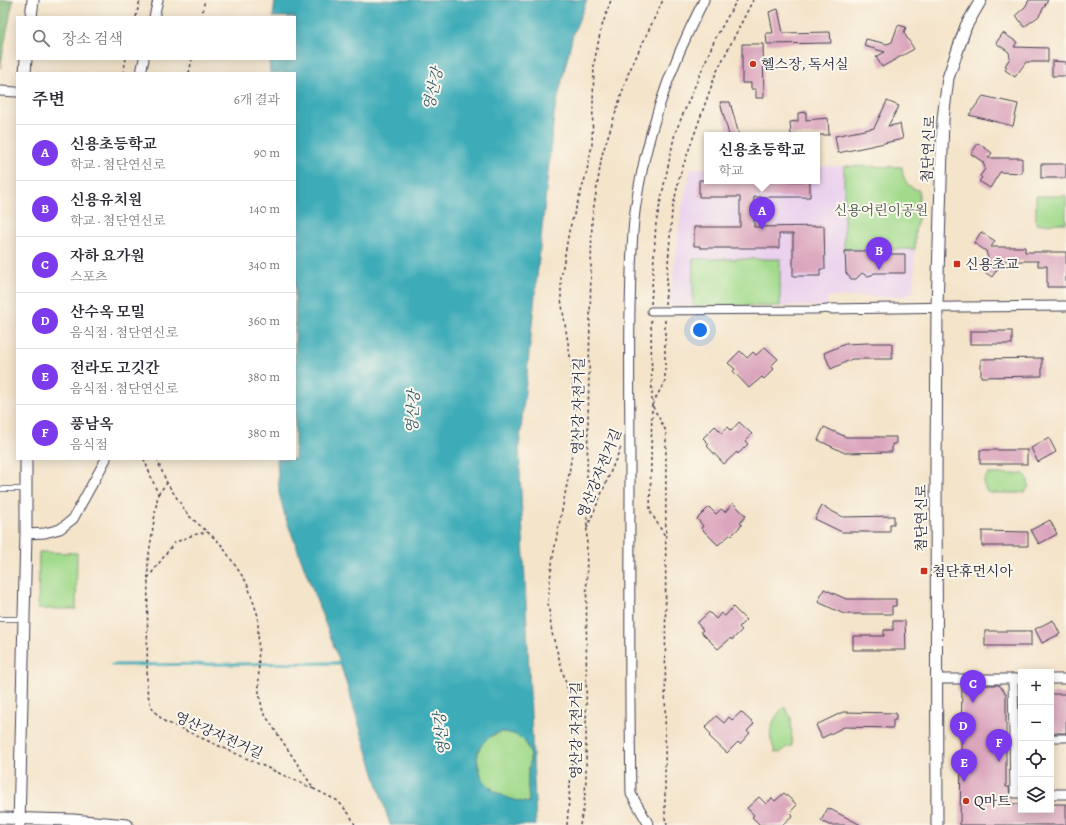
<!DOCTYPE html>
<html lang="ko">
<meta charset="utf-8">
<style>
:root{--surface:#fff;--page:#f7f7f7;--text:#2b2b33;--muted:#7c7c81;--line:#e1e1e2;--accent:#7c3aed}
body{margin:0;font-family:Alegreya,"Noto Serif KR",serif;background:var(--page);color:var(--text)}
.controls{position:absolute;right:12px;bottom:12px;display:grid;overflow:hidden;border-radius:0px;box-shadow:0 2px 10px #0003}
.controls button{width:36px;height:36px;display:grid;place-items:center;padding:0;border:0;border-bottom:1px solid var(--line);background:var(--surface);color:var(--text);font:20px sans-serif}
.you{position:absolute;left:700px;top:330px;width:14px;height:14px;margin:-10px;border:3px solid #fff;border-radius:50%;background:#1a73e8;box-shadow:0 0 0 6px #1a73e833}
.badge{display:grid;place-items:center;width:26px;height:26px;border-radius:50%;background:var(--accent);color:#fff;font-size:13px;font-weight:700}
.pin{position:absolute;translate:-50% -33px;filter:drop-shadow(0 1px 2px #0008)}
.pin::after{content:'';position:absolute;top:21px;width:14px;height:12px;background:inherit;clip-path:polygon(0 0,100% 0,50% 100%)}
.popup{position:absolute;left:704px;top:132px;width:116px;height:52px;box-sizing:border-box;display:grid;place-content:center;border-radius:0px;background:var(--surface);filter:drop-shadow(0 1px 3px #0005);font-size:13px;white-space:nowrap;color:var(--muted)}
.popup b{font-size:15px;color:var(--text)}
.popup::after{content:'';position:absolute;left:50%;top:100%;margin-left:-8px;border:8px solid transparent;border-top-color:var(--surface)}
.list{margin:0;padding:0;list-style:none}
h2{display:flex;justify-content:space-between;align-items:center;height:52px;margin:0;padding:0 16px;font-size:17px}
h2 small{font-size:13px;font-weight:400;color:var(--muted)}
.list li{display:grid;grid-template-columns:26px 1fr auto;gap:12px;align-items:center;box-sizing:border-box;height:56px;padding:0 16px;border-top:1px solid var(--line)}
.list b{display:block;font-size:15px;white-space:nowrap}
.list p{margin:0;font-size:13px;white-space:nowrap;color:var(--muted)}
.list em{font-size:13px;font-style:normal;color:var(--muted)}
.icon{flex:none;width:22px;height:22px;fill:none;stroke:currentColor;stroke-width:2;stroke-linecap:round;stroke-linejoin:round}
.map{position:relative;flex:none;width:1066px;height:825px;overflow:hidden}
.search{position:absolute;background:var(--surface);box-shadow:0 2px 10px #0003;left:16px;top:16px;width:280px;height:44px;display:flex;align-items:center;gap:10px;box-sizing:border-box;padding:0 14px;border-radius:0px;color:var(--muted);font-size:15px}
.panel{position:absolute;background:var(--surface);box-shadow:0 2px 10px #0003;left:16px;top:72px;width:280px;height:388px;border-radius:0px}
.map>svg:first-child{display:block}
.built{fill:#ead1ed}
.green{fill:#a2da8c;stroke:#627e64}
.forest{fill:#81ba78;stroke:#526e5a}
.water{fill:#3cacb8;stroke:#2f677a;fill-rule:evenodd}
.lines{fill:none;stroke-linecap:round;stroke-linejoin:round}
.stream{stroke:#3cacb8;stroke-width:3}
.building{fill:#dba6bd}
.service-casing{stroke:#423f50;stroke-width:6}
.pedestrian-casing{stroke:#423f50;stroke-width:9}
.minor-casing{stroke:#423f50;stroke-width:11}
.tertiary-casing{stroke:#423f50;stroke-width:13}
.path{stroke:#423f50;stroke-width:1.5;stroke-dasharray:3 3;stroke-linecap:butt}
.service{stroke:#fff;stroke-width:4.5}
.pedestrian{stroke:#fff;stroke-width:7}
.minor{stroke:#fff;stroke-width:9}
.tertiary{stroke:#fff;stroke-width:11}
.poi-dot{fill:#c8321e;stroke:#fbf7ec;stroke-width:1.5}
.labels{text-anchor:middle;stroke-width:4;stroke-linejoin:round;paint-order:stroke}
.poi-label{font-size:14px;fill:#22223b;stroke:#fbf7ec;text-anchor:start}
.street-label{font-size:14px;fill:#22223b;stroke:#fbf7ec}
.park-label{font-size:14px;fill:#485953;stroke:#fbf7ec}
.water-label{font-size:15px;font-style:italic;fill:#2c596d;stroke:#fbf7ec}
</style>
<div class="map">
<svg width="1066" height="825" viewBox="0 0 1066 825">
<rect width="100%" height="100%" fill="#fbf7ec"/>
<filter id="ink" filterUnits="userSpaceOnUse"><feTurbulence type="fractalNoise" baseFrequency=".025" numOctaves="2"/><feDisplacementMap in="SourceGraphic" scale="8" xChannelSelector="R" yChannelSelector="G"/><feConvolveMatrix kernelMatrix="1 2 1 2 8 2 1 2 1" color-interpolation-filters="sRGB"/></filter>
<filter id="wash" filterUnits="userSpaceOnUse"><feTurbulence type="fractalNoise" baseFrequency=".012" numOctaves="4" result="noise"/><feDisplacementMap in="SourceGraphic" scale="16" xChannelSelector="R" yChannelSelector="G"/><feGaussianBlur stdDeviation="0.9" result="paint"/><feColorMatrix in="noise" values="0 0 0 0 0 0 0 0 0 0 0 0 0 0 0 0 0 1.4 0 .05"/><feComposite in="paint" operator="in"/></filter>
<g filter="url(#wash)">
<rect width="100%" height="100%" fill="#f4e4ca"/>
<!-- built -->
<path class="built" d="M817,166H844V249H915L914,291L906,296L827,297V306H674L670,302L681,211L691,168H707V181H817Z"/>
<!-- green -->
<g class="green">
<path d="M844,166L902,167C902,178 908,189 919,190L918,219L915,232V249H844Z"/>
<path d="M1036,196H1066V223L1036,224Z"/>
<rect x="693" y="259" width="87" height="47"/>
<path d="M988,474H1024L1027,477L1029,486L1025,492L1018,493H991L987,492C983,484 982,481 988,474Z"/>
<path d="M39,552L77,553L76,609H38Z"/>
<path d="M784,707L791,717L792,746L787,747L780,753L775,752C774,748 772,744 771,739C768,729 776,714 784,707Z"/>
<path d="M501,732C520,733 531,742 530,761C530,766 528,770 528,774C527,784 528,793 529,803C515,801 503,797 492,789C486,785 482,778 480,771C473,751 482,738 501,732Z"/>
</g>
<!-- forest -->
<path class="forest" d="M0,0H13L0,68Z"/>
<!-- water -->
<path class="water" d="M275,0H587L573,34L554,115L519,449L536,825H390L340,663L285,516L279,493L277,459H295V73H270L269,59H295V17H273ZM501,732C520,733 531,742 530,761C530,766 528,770 528,774C527,784 529,793 529,803C515,801 501,797 491,788C485,783 481,777 479,770C473,751 483,737 501,732Z"/>
<g class="lines">
<!-- stream -->
<path class="stream" d="M112,665L340,663"/>
</g>
<g id="blocks">
<!-- building -->
<g class="building">
<path d="M1029,0H1048L1039,16L1024,27L1016,15L1025,7Z"/>
<path d="M778,9L783,33L830,32L831,43L767,44L766,33H773L769,12Z"/>
<path d="M898,25L906,27L904,33L914,49L882,67L876,57L885,52L864,46L866,39L887,44L892,42Z"/>
<path d="M1003,33L1017,42L1014,47L1048,48V62H1026L1015,77L1005,70L1007,67L1005,66L1010,58L1009,52L996,43Z"/>
<path d="M742,44H763L764,98H756V89H751V83H742Z"/>
<path d="M1052,61L1066,62V76H1052Z"/>
<path d="M983,96L1018,104L1013,126L969,115Z"/>
<path d="M887,101L899,106L888,126L900,124L903,139L838,153L835,136L874,128Z"/>
<path d="M720,102H730L739,135H729Z"/>
<path d="M806,112V120L828,118L829,135H791L790,122L798,121V113Z"/>
<path d="M978,143L992,153L988,158H1022V173L1000,172L990,188L979,181L982,178L980,176L985,169L983,162L971,154Z"/>
<rect x="1041" y="164" width="25" height="14"/>
<path d="M699,180H707V181H810V197H754V227L824,226L825,269H820V276H793V234H779V248H700V246H694V227H740V197H699Z"/>
<path d="M981,232L995,241L991,247H1025V252H1066V287H1047V266H1038V261H1003L992,277L982,270L984,266L982,265L988,258L986,251L974,243Z"/>
<path d="M845,251H888V254H905V273H874L872,275L867,276L862,273L856,279H851L846,273Z"/>
<rect x="970" y="331" width="42" height="13"/>
<path d="M867,343H892V359H852L831,369L824,353L845,344Z"/>
<path d="M765,347L778,359L771,366L774,369L764,379L762,377L749,388L733,371L735,369L728,363L740,351L747,358L753,352L756,355Z"/>
<path d="M1042,358V376L981,377V359Z"/>
<path d="M739,422L752,434L745,441L748,444L738,454L737,452L724,464L707,446L709,444L703,438L715,426L722,433L727,427L731,431Z"/>
<path d="M824,427L846,437H896V444H892V452L845,453L818,440Z"/>
<path d="M1049,438L1056,452L1038,462L1031,448Z"/>
<rect x="980" y="450" width="47" height="14"/>
<path d="M733,503L746,516L740,523L742,525L732,535L731,534L718,545L701,528L703,526L697,519L709,507L716,514L721,509L725,512Z"/>
<path d="M822,506L843,517L894,516V524H890V532H842L815,519Z"/>
<path d="M1050,520L1057,534L1039,544L1031,530Z"/>
<path d="M982,531L1028,532V546H982Z"/>
<path d="M824,589L846,599H896V606H892V614H844L818,602Z"/>
<path d="M733,607L746,620L739,627L742,630L732,640L731,638L718,649L701,632L703,630L697,623L709,612L716,619L721,613L725,616Z"/>
<path d="M1053,620L1060,634L1042,643L1035,629Z"/>
<path d="M893,621H905L906,650H853V636H884V630H893Z"/>
<rect x="985" y="631" width="46" height="15"/>
<path d="M962,685H999L1006,694V787H1009L1011,804H1021V810H1051V804H1066V825H960Z"/>
<rect x="1051" y="694" width="15" height="39"/>
<path d="M741,712L754,724L747,731L750,733L740,744L738,742L727,753L709,736L711,734L705,728L716,716L724,723L729,717L732,720Z"/>
<path d="M843,712L896,713V720H893V728L844,727L822,738L816,725Z"/>
<path d="M784,793L797,805L790,812L793,815L782,825H760L752,817L754,815L747,808L759,797L766,804L772,798L775,801Z"/>
<path d="M828,808L861,825H829L821,821Z"/>
</g>
</g>
</g>
<g filter="url(#ink)">
<use href="#blocks" fill-opacity="0" stroke="#423f50" stroke-width="1"/>
<g class="lines">
<!-- service casing -->
<g class="service-casing">
<g id="service">
<path d="M0,489H25"/>
<path d="M0,619H24"/>
</g>
</g>
<!-- pedestrian casing -->
<g class="pedestrian-casing">
<g id="pedestrian">
<path d="M651,311L816,310L830,309"/>
<path d="M1051,738H1066"/>
</g>
</g>
<!-- minor casing -->
<g class="minor-casing">
<g id="minor">
<path d="M154,17L158,0"/>
<path d="M141,73L144,59"/>
<path d="M0,91L17,92"/>
<path d="M830,309L959,307L1066,306"/>
<path d="M26,534L45,533L60,529L73,519L106,459"/>
<path d="M937,679H1021"/>
<path d="M1013,679L1015,793H1021"/>
<path d="M1051,679H1066"/>
<path d="M1051,794H1066"/>
<path d="M649,825L631,794C629,689 630,583 630,478C630,421 629,365 630,308C631,275 631,243 635,211C645,137 670,66 704,0"/>
</g>
</g>
<!-- tertiary casing -->
<g class="tertiary-casing">
<g id="tertiary">
<path d="M31,17L33,0"/>
<path d="M25,73L26,59"/>
<path d="M0,818L73,820L127,825"/>
<path d="M19,825L26,534V459"/>
<path d="M937,825L936,473L937,307L943,119L948,78L966,26L981,0"/>
</g>
</g>
<!-- path -->
<g class="path">
<path d="M136,17L140,0"/>
<path d="M201,17L205,0"/>
<path d="M123,73L126,59"/>
<path d="M189,73L192,59"/>
<path d="M651,304L656,223L675,133L715,39L737,0"/>
<path d="M665,304L672,211L680,175L716,73L753,0"/>
<path d="M651,320L652,405L650,511L665,536"/>
<path d="M665,320V381L652,405L666,431L665,818L667,825"/>
<path d="M144,459L158,494L148,560L147,689C150,706 152,710 164,721L314,789"/>
<path d="M159,459L158,462L167,483L188,515L220,543L247,583L258,616L259,693L263,712L314,789L338,801L350,815L355,825"/>
<path d="M158,494L167,483"/>
<path d="M587,528L621,447"/>
<path d="M148,578L174,543L193,535L207,532"/>
<path d="M567,825L575,721L574,712L552,633L548,603L550,580L553,556L569,474L573,446L575,416L572,368L561,299V278L569,231L586,175L592,145L594,63L601,29L611,0"/>
<path d="M580,825L584,805L586,780L587,473L592,218L602,155L628,74L663,0"/>
</g>
<!-- service -->
<use href="#service" class="service"/>
<!-- pedestrian -->
<use href="#pedestrian" class="pedestrian"/>
<!-- minor -->
<use href="#minor" class="minor"/>
<!-- tertiary -->
<use href="#tertiary" class="tertiary"/>
</g>
</g>
<!-- markers -->
<g class="poi-dot">
<circle cx="753" cy="64" r="4"/>
<rect x="953" y="260" width="8" height="8" rx="2"/>
<rect x="920" y="567" width="8" height="8" rx="2"/>
<circle cx="966" cy="801" r="4"/>
</g>
<g class="labels">
<!-- poi labels -->
<g class="poi-label">
<text x="761" y="69">헬스장, 독서실</text>
<text x="965" y="269">신용초교</text>
<text x="932" y="576">첨단휴먼시아</text>
<text x="974" y="806">Q마트</text>
</g>
<!-- street labels -->
<g class="street-label">
<text transform="translate(928 149) rotate(-87)" y="5">첨단연신로</text>
<text transform="translate(578 406) rotate(-89)" y="5">영산강 자전거길</text>
<text transform="translate(599 473) rotate(-68)" y="5">영산강자전거길</text>
<text transform="translate(921 518) rotate(-90)" y="5">첨단연신로</text>
<text transform="translate(576 730) rotate(-90)" y="5">영산강 자전거길</text>
<text transform="translate(219 735) rotate(24)" y="5">영산강자전거길</text>
</g>
<!-- park labels -->
<g class="park-label">
<text x="881" y="215">신용어린이공원</text>
</g>
<!-- water labels -->
<g class="water-label">
<text transform="translate(433 89) rotate(-78)" y="5">영산강</text>
<text transform="translate(413 412) rotate(-87)" y="5">영산강</text>
<text transform="translate(442 734) rotate(-97)" y="5">영산강</text>
</g>
</g>
</svg>
<div class="controls">
<button>+</button>
<button>−</button>
<button><svg class="icon" aria-label="locate" viewBox="0 0 24 24"><circle cx="12" cy="12" r="6"/><path d="M12 2v4M12 18v4M2 12h4M18 12h4"/></svg></button>
<button><svg class="icon" aria-label="layers" viewBox="0 0 24 24"><path d="M12 4l9 5-9 5-9-5zM3 14l9 5 9-5"/></svg></button>
</div>
<div class="you"></div>
<div class="pin badge" style="left:762px;top:230px">A</div>
<div class="popup"><b>신용초등학교</b>학교</div>
<div class="pin badge" style="left:879px;top:270px">B</div>
<div class="pin badge" style="left:973px;top:703px">C</div>
<div class="pin badge" style="left:963px;top:745px">D</div>
<div class="pin badge" style="left:964px;top:782px">E</div>
<div class="pin badge" style="left:999px;top:762px">F</div>
<div class="search"><svg class="icon" aria-label="search" viewBox="0 0 24 24"><circle cx="10" cy="10" r="6"/><path d="M15 15l6 6"/></svg>장소 검색</div>
<section class="panel">
<h2>주변<small>6개 결과</small></h2>
<ul class="list">
<li><span class="badge">A</span><div><b>신용초등학교</b><p>학교 · 첨단연신로</p></div><em>90 m</em></li>
<li><span class="badge">B</span><div><b>신용유치원</b><p>학교 · 첨단연신로</p></div><em>140 m</em></li>
<li><span class="badge">C</span><div><b>자하 요가원</b><p>스포츠</p></div><em>340 m</em></li>
<li><span class="badge">D</span><div><b>산수옥 모밀</b><p>음식점 · 첨단연신로</p></div><em>360 m</em></li>
<li><span class="badge">E</span><div><b>전라도 고깃간</b><p>음식점 · 첨단연신로</p></div><em>380 m</em></li>
<li><span class="badge">F</span><div><b>풍남옥</b><p>음식점</p></div><em>380 m</em></li>
</ul>
</section>
</div>
